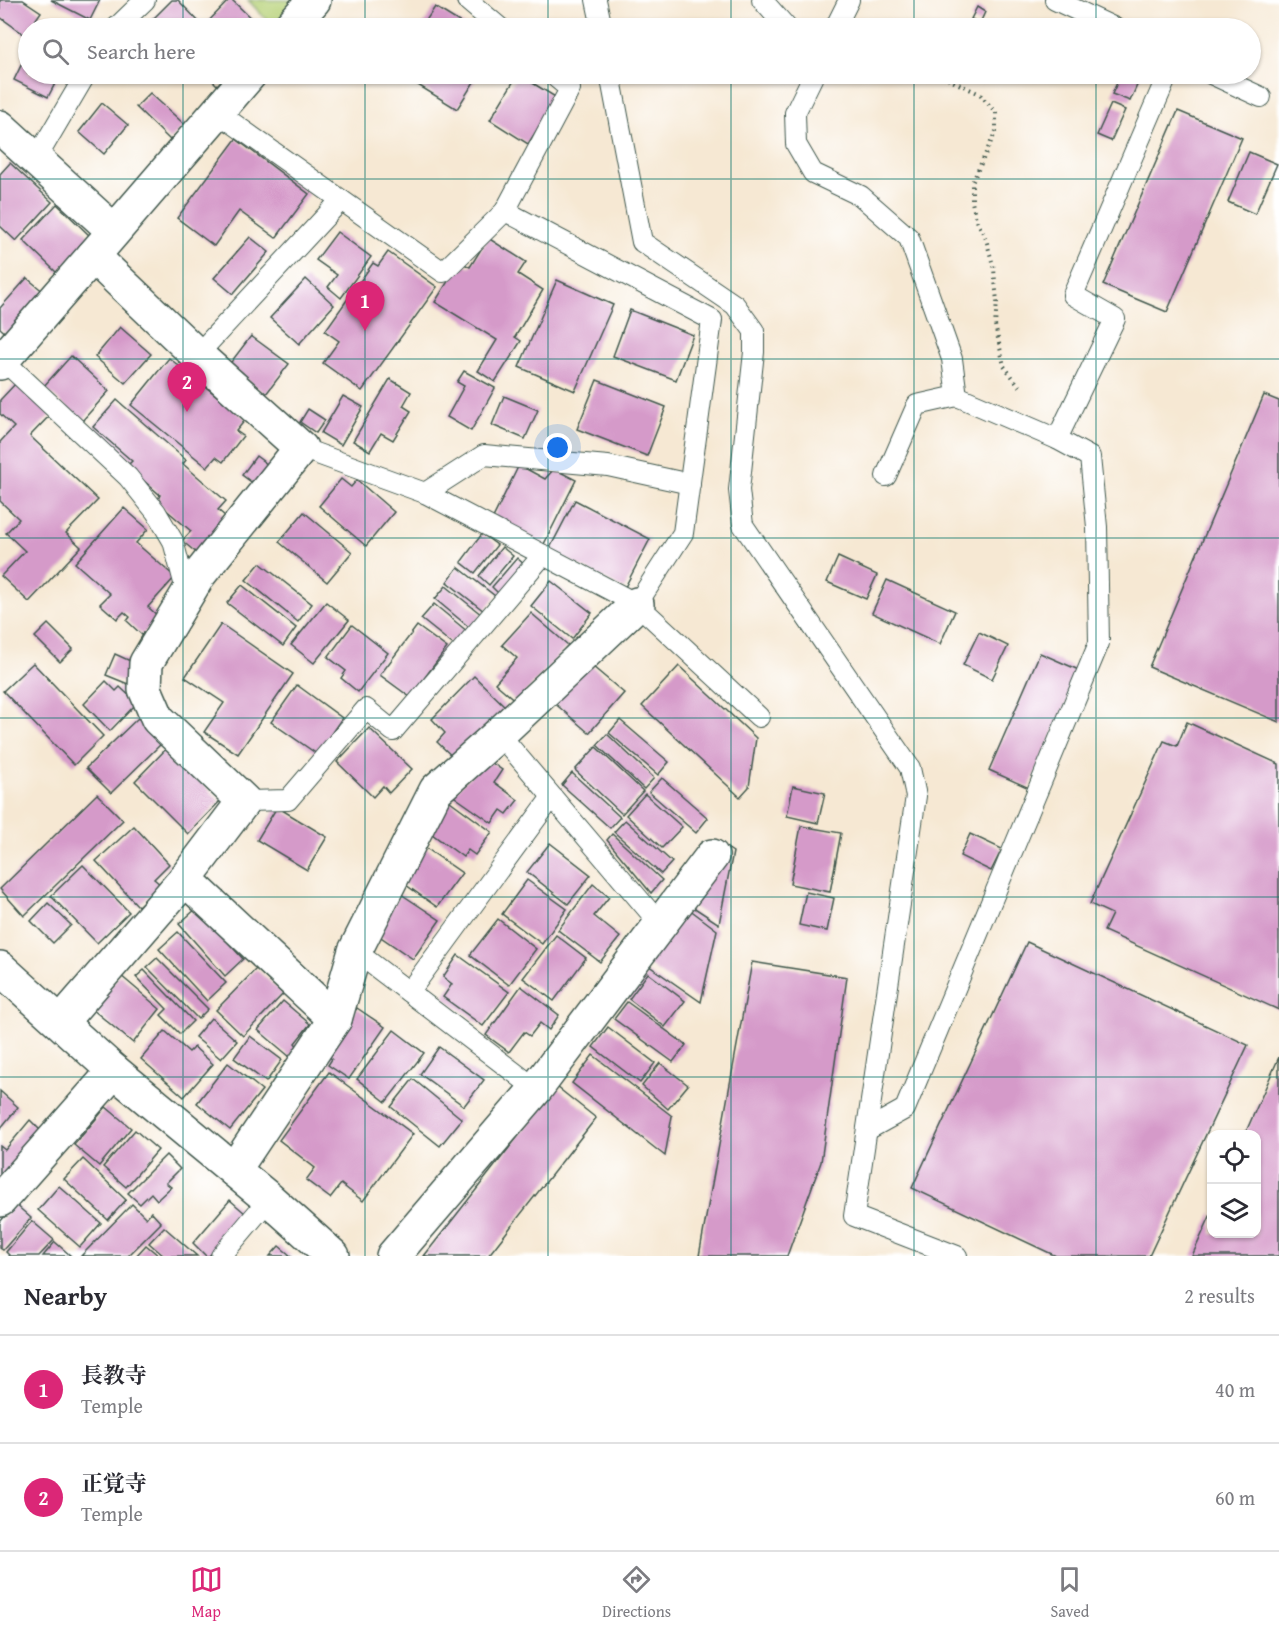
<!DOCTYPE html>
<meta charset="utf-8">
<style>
:root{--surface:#fff;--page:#f2f2f3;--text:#2b2b33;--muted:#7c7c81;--line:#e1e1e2;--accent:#db2777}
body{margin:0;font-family:"Gentium Book Plus","Noto Serif JP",serif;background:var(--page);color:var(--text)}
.controls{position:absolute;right:18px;bottom:18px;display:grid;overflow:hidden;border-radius:12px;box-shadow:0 2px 4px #0004}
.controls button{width:54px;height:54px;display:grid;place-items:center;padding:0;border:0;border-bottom:2px solid var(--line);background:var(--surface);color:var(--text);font:30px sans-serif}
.you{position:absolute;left:558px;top:448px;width:21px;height:21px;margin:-15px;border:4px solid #fff;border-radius:50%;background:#1a73e8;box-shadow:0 0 0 9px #1a73e833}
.badge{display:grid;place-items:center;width:39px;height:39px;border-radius:50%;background:var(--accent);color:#fff;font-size:20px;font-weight:700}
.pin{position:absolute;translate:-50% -50px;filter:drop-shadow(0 2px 3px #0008)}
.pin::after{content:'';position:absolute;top:32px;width:21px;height:18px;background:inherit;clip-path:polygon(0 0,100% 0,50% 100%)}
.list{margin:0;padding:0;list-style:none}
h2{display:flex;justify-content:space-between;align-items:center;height:78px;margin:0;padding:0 24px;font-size:26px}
h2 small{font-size:20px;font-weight:400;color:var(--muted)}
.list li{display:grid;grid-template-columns:39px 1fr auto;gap:18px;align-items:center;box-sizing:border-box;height:108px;padding:0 24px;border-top:2px solid var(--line)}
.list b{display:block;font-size:22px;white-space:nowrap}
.list p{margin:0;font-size:20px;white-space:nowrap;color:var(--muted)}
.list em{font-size:20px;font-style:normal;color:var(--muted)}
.icon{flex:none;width:33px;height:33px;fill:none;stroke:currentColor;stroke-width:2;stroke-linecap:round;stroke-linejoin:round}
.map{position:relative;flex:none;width:1279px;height:1256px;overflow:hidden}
.search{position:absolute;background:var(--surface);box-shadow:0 2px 4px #0004;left:18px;right:18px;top:18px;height:66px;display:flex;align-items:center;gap:15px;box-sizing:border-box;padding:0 21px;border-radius:33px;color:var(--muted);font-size:22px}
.sheet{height:294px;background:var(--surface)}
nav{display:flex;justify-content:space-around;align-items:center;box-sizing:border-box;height:84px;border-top:2px solid var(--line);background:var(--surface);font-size:16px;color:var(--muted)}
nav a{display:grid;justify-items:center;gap:3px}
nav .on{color:var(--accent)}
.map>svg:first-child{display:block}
.green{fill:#b7d278;stroke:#6b8856;stroke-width:1.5}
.building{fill:#d59ac9}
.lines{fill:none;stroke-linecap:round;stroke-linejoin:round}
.service-casing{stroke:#3f574c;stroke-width:22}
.minor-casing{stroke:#3f574c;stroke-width:36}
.tertiary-casing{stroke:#3f574c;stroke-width:36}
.path{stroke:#3f574c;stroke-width:4;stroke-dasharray:1.5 4.5;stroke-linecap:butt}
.service{stroke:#fff;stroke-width:20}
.minor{stroke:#fff;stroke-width:33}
.tertiary{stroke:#fff;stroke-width:33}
.grid{fill:none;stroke:#0f766e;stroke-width:1.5;stroke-opacity:0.55}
</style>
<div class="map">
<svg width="1279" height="1256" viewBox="0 0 1279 1256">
<rect width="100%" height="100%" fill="#fff"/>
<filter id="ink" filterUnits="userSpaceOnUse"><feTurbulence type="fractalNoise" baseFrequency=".0167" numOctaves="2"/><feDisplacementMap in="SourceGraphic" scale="12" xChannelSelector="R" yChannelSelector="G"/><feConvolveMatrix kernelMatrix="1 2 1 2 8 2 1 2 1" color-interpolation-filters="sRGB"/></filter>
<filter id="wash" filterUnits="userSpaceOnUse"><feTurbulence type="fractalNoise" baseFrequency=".008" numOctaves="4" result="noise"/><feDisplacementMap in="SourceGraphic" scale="24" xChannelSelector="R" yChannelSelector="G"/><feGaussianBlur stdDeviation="1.35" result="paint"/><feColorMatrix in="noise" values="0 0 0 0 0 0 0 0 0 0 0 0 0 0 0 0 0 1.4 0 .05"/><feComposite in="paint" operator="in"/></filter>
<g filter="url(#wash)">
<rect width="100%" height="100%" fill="#f6e8d3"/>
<!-- green -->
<path class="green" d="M248,0H298L273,27Z"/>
<g id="blocks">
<!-- building -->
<g class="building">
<path d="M0,0H23L41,12L25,35L0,17Z"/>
<path d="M51,0H100L90,20Z"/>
<path d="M172,0H178L201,24L197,28H144Z"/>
<path d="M229,0H232L261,28H202Z"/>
<path d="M435,7L469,28H421Z"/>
<path d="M977,7L985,12L980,23L971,19Z"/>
<path d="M28,51V74H60L48,97L14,80Z"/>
<path d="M206,74H228L217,85Z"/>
<path d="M400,74H479L457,109Z"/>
<path d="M518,74L557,98L528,144L490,120Z"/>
<path d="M1121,74H1142L1130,101L1112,94Z"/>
<path d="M150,93L185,125L170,140L136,107Z"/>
<path d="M102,103L128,125L104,154L79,132Z"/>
<path d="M1111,104L1125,110L1111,141L1097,135Z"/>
<path d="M1178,111L1242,138L1167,312L1103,285Z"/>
<path d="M236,139L309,194L276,238L239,211L214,246L177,218Z"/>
<path d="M1249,152L1277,164L1255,214L1228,202Z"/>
<path d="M10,163L52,202L16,241L0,226V174Z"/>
<path d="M57,204L91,237L57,273L23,240Z"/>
<path d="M337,232L371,257L341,298L328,287L337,275L316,260Z"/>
<path d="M250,237L269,252L233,294L214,278Z"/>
<path d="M488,238L526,262L518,274L543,290L515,337L521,341L495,382L478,371L497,340L435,302L460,262L470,267Z"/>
<path d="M388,252L437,287L362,391L323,363L339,341L325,331L373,263L378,266Z"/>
<path d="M27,278L45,293L9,336L0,328V308Z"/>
<path d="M306,279L334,305L299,344L270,318Z"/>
<path d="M557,280L613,305L575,391L519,367Z"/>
<path d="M630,310L693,335L676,380L613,356Z"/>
<path d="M120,327L151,354L125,383L95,357Z"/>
<path d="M251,336L289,364L266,394L228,366Z"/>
<path d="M71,356L109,391L82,421L43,387Z"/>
<path d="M169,358L246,419L236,431L243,436L223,462L216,457L207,467L131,405Z"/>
<path d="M464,371L495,388L471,431L447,417L464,386L457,382Z"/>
<path d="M390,379L411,392L403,406L411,411L393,440L381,433L370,451L353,441Z"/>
<path d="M597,380L666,407L647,456L577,429Z"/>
<path d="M17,382L51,414L30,436L98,500L66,533L81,547L29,602L1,576L25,551L6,533L19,519L0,501V442L14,427L0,414V400Z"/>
<path d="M1264,395L1279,401V722L1149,667Z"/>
<path d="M343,396L363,407L341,445L321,433Z"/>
<path d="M504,396L538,410L525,439L492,425Z"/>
<path d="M117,400L186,460L183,464L226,501L218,510L233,523L203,558L182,541L191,531L157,502L160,495L127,466L132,461L93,427Z"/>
<path d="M308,409L325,420L316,433L300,422Z"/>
<path d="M256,456L272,468L258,487L242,475Z"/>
<path d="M519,465L545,479L554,469L576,480L543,546L492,520Z"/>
<path d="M341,479L351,487L357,480L394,512L366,546L319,506Z"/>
<path d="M575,500L650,539L624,589L549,550Z"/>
<path d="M124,508L148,529L136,543L175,577L148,607L159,617L142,635L127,621L130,617L124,612L117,619L100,604L110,594L75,563Z"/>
<path d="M304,512L352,552L327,582L279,542Z"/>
<path d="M482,534L497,545L475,573L461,562Z"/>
<path d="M502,547L513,556L489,585L479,576Z"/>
<path d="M838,557L877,575L866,599L827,582Z"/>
<path d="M517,558L527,567L502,597L492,587Z"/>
<path d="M260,563L312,604L298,622L246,580Z"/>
<path d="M458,567L495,596L484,611L447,582Z"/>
<path d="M887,580L955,611L940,644L872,613Z"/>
<path d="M551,581L592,613L572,639L531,606Z"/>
<path d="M242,585L296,628L283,646L227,603Z"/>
<path d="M446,586L482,615L470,628L435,599Z"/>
<path d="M326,602L349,620L314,663L291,645Z"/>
<path d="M434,604L468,632L456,647L421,619Z"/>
<path d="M531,613L568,645L517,702L495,683L517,658L502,645Z"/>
<path d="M48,624L73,649L60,662L35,637Z"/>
<path d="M221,624L293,674L238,754L204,732L224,703L185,677Z"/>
<path d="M352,625L388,653L358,692L341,678L346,671L328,657Z"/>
<path d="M417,626L447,648L410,697L380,675Z"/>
<path d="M979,632L1008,646L992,679L963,665Z"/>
<path d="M1040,653L1081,671L1029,788L989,770Z"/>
<path d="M115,654L137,664L128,684L106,675Z"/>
<path d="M586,661L624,693L589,733L552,701Z"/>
<path d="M33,663L103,736L74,765L3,691Z"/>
<path d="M679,666L756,738L749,787L740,797L642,706Z"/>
<path d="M474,676L508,709L457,761L437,742L445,733L432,719Z"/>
<path d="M106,681L116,691L120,687L137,703L110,731L84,704Z"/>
<path d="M297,685L342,718L317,754L271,722Z"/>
<path d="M138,718L162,743L111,793L86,768Z"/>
<path d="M620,720L669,762L658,775L609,733Z"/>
<path d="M1187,722L1279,764V1010L1104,931L1112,914L1090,904L1164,741L1177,746Z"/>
<path d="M369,728L412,769L389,793L383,786L373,797L337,762Z"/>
<path d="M607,734L654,778L644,789L597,745Z"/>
<path d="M596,747L643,791L622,814L575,770Z"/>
<path d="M167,748L220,801L188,834L135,781Z"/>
<path d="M486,759L502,770L494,782L518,800L507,814L501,810L492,823L452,795Z"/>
<path d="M572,773L620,817L610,828L562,785Z"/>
<path d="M662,778L708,818L696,833L649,792Z"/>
<path d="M793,786L825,793L818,823L787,816Z"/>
<path d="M97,794L123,820L24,916L0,889Z"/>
<path d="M645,794L682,827L662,848L626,815Z"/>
<path d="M450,801L492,832L475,855L468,850L463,857L428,831Z"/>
<path d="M277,807L327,837L307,870L257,840Z"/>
<path d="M625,820L672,862L661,874L614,832Z"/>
<path d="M134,826L169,864L154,879L161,885L138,906L96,861Z"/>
<path d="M801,826L841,833L830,892L790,884Z"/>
<path d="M612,834L662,880L651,893L607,840Z"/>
<path d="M970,834L1002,849L991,871L960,856Z"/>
<path d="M550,843L591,875L568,904L527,872Z"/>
<path d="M423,846L462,873L437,907L399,880Z"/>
<path d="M724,846L733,852L719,924L687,903Z"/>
<path d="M83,865L129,912L97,943L51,896Z"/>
<path d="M527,880L567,909L542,944L502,914Z"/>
<path d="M593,884L609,897L594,916L620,937L600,962L558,930Z"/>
<path d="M806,892L834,898L827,931L799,925Z"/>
<path d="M401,894L440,920L413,959L375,933Z"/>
<path d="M48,903L71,925L53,943L31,921Z"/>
<path d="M685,906L717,930L701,1002L645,963Z"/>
<path d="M197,908L243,959L225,976L179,924Z"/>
<path d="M498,919L536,949L509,985L470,955Z"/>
<path d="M178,932L226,983L207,1001L159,949Z"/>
<path d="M556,935L586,958L554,1001L523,978Z"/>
<path d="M1027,942L1248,1045L1149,1256H1056L912,1188Z"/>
<path d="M458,955L509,992L483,1026L443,997L452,984L443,977Z"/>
<path d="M157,958L208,1009L198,1019L147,967Z"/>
<path d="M752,962L847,977L821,1162L787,1256H699Z"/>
<path d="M256,969L283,994L243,1036L216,1010Z"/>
<path d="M144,970L193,1021L180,1034L161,1015L167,1009L136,977Z"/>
<path d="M648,973L685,1001L665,1027L629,999Z"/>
<path d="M120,975L160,1009L133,1043L92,1009Z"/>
<path d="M521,986L559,1015L549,1030L540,1023L530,1036L524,1032L509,1052L486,1035Z"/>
<path d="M283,1001L310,1024L295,1043L298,1047L290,1057L258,1030Z"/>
<path d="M627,1002L686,1045L673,1062L614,1019Z"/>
<path d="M357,1008L385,1027L349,1079L328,1065L332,1059L325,1054Z"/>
<path d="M211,1018L237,1041L221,1059L195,1037Z"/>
<path d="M608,1027L655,1063L640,1083L593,1047Z"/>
<path d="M394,1030L424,1053L386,1102L357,1079Z"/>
<path d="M165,1031L189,1052L194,1047L213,1064L184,1097L141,1059Z"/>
<path d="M250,1036L282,1060L266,1082L234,1058Z"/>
<path d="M439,1047L484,1080L464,1106L420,1074Z"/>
<path d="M593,1055L672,1116L665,1156L572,1083Z"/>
<path d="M1279,1057V1256H1192L1212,1212V1234H1256V1134H1245Z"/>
<path d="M228,1063L262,1090L230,1130L197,1103Z"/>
<path d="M660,1063L688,1085L668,1109L642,1086Z"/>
<path d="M329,1072L413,1134L363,1201L341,1184L330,1198L306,1180L315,1168L279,1140Z"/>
<path d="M413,1079L462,1119L440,1146L391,1107Z"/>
<path d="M557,1087L596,1118L488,1256H424Z"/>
<path d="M0,1091L18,1107L0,1129Z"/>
<path d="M106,1107L131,1128L99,1166L74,1145Z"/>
<path d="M30,1120L42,1132L0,1181V1146L5,1150Z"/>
<path d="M135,1130L158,1150L126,1187L103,1167Z"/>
<path d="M166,1155L180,1169L166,1183L171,1187L157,1200L151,1193L140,1204L128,1193Z"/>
<path d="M83,1159L126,1200L108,1220L64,1179Z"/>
<path d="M59,1186L101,1223L80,1247L38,1210Z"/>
<path d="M230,1200L246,1214L209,1256H206L193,1243Z"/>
<path d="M15,1204L31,1218L3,1250L0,1248V1222Z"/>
<path d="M132,1204L146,1218L151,1212L161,1223L128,1256H81Z"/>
<path d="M32,1221L54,1240L39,1256H10L6,1252Z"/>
<path d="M164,1227L197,1256H164L149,1243Z"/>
<path d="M55,1242L71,1256H43Z"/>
<path d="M146,1245L159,1256H136Z"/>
<path d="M279,1246L291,1256H270Z"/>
</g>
</g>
</g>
<g filter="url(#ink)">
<use href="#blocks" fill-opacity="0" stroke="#3f574c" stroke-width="1.5"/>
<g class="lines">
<!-- service casing -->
<g class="service-casing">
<g id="service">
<path d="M467,0L500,28"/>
<path d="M596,0L602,28"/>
<path d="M762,0L787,28"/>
<path d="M1055,0L1115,28"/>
<path d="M116,28L145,0"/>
<path d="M835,28L849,0"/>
<path d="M552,74L570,89L505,211L712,320L683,533L637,604"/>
<path d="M610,74L642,242L735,305L754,331V352L739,490L743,525L910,768L916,796L854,1216L957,1256"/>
<path d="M814,74L795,113L796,144L813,173L861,196L909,238L952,359L957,396L1057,439L1090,457L1097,527L1099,643L905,1109L867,1130"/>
<path d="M1211,74L1261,97"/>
<path d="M217,112L443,272L505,211"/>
<path d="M36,159L86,74"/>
<path d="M197,355L341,200"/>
<path d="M3,360L128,477L156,512L173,541L187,594"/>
<path d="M1057,439L1115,319L1073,295L1168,74"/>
<path d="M301,448L425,493L484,455L608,466L690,484"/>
<path d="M886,476L917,405L957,396"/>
<path d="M425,493L637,604L759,717"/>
<path d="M499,734L660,924"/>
<path d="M244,801L288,800L366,709L393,731L543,555"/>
<path d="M355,951L536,1089"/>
<path d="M409,992L552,797"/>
<path d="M221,1256L269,1199"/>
</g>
</g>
<!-- minor casing -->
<g class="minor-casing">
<g id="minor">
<path d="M289,28L314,0"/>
<path d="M0,127L114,231"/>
<path d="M0,363L93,256"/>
<path d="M185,879L335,1019"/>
<path d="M61,1022L185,879L244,801L158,719L145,689L146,663L199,575L301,448L197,355L93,256L250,74"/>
<path d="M234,1170L335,1019L355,951L436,790L499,734L637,604"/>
<path d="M0,1200L114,1071"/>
<path d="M393,1256L536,1089L712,856"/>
</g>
</g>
<!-- tertiary casing -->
<g class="tertiary-casing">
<path id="tertiary" d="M0,968L114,1071L269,1199L333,1256"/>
</g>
<!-- path -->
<path class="path" d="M937,74L980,94L996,113V131L972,183V202L976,219L986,239L994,269L997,302L995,325L1004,366L1020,387"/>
<!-- service -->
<use href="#service" class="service"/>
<!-- minor -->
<use href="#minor" class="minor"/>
<!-- tertiary -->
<use href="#tertiary" class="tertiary"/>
</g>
</g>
<!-- grid -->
<path class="grid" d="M183,0V28M365,0V28M548,0V28M731,0V28M914,0V28M1096,0V28M183,74V1256M365,74V1256M548,74V1256M731,74V1256M914,74V1256M1096,74V1256M0,179H1279M0,359H1279M0,538H1279M0,718H1279M0,897H1279M0,1077H1279"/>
</svg>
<div class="controls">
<button><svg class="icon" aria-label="locate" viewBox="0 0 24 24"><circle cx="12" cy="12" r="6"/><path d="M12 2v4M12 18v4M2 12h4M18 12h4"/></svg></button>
<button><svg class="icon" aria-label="layers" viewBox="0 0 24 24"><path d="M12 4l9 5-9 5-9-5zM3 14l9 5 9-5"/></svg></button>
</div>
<div class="you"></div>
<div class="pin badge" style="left:365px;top:331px">1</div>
<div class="pin badge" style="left:187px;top:412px">2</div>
<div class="search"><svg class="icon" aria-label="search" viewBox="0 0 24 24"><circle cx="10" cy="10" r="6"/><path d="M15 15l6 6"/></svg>Search here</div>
</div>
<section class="sheet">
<h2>Nearby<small>2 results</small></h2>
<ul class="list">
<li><span class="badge">1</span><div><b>長教寺</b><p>Temple</p></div><em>40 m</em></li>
<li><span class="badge">2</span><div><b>正覚寺</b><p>Temple</p></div><em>60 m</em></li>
</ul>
</section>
<nav>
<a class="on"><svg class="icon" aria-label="map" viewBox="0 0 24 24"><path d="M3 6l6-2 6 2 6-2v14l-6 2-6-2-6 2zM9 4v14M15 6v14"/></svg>Map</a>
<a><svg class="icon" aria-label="directions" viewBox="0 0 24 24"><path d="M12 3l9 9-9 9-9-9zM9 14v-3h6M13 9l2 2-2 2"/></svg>Directions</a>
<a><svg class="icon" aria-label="saved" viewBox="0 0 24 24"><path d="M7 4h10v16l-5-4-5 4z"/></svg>Saved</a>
</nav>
